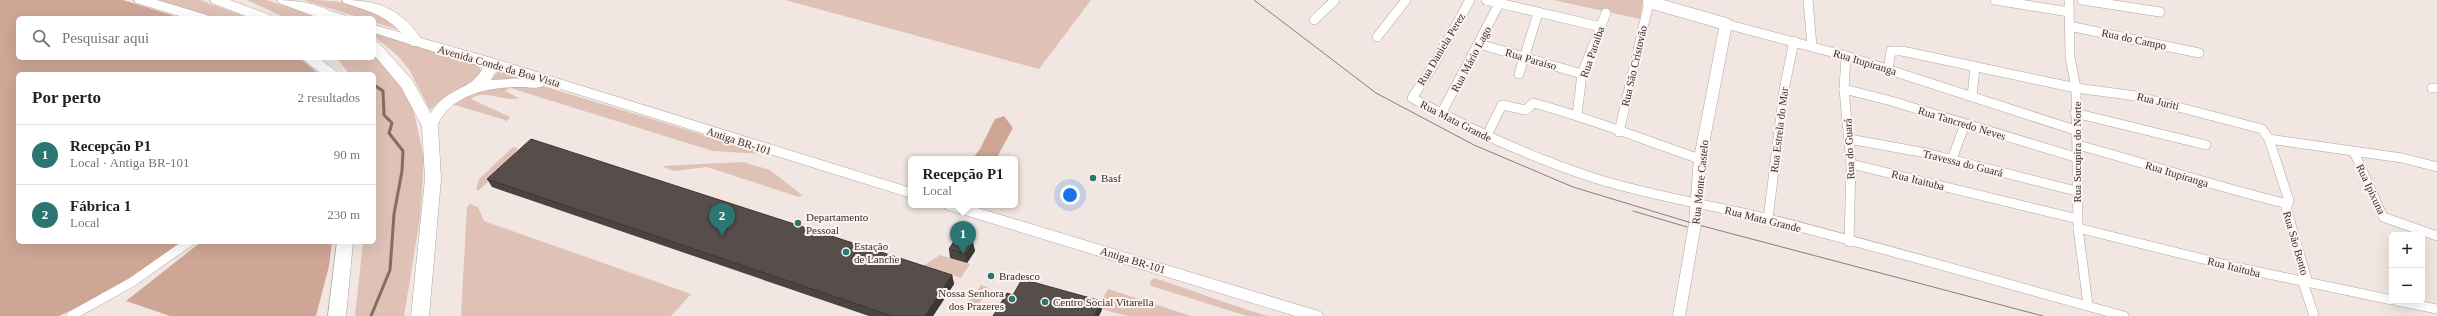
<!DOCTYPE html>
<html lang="pt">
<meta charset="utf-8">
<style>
:root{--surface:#fff;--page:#f6f6f6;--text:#222;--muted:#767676;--line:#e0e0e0;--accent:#2b7572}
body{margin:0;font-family:"Times New Roman",serif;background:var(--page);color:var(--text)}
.controls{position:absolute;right:12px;bottom:12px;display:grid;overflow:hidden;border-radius:6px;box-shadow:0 4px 16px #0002}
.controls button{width:36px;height:36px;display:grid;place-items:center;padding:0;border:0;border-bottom:1px solid var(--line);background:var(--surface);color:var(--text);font:20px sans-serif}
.you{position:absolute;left:1070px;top:195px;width:14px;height:14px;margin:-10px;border:3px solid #fff;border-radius:50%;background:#1a73e8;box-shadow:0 0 0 6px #1a73e833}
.badge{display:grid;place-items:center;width:26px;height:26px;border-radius:50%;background:var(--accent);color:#fff;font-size:13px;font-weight:700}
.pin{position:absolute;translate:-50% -33px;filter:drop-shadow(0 1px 2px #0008)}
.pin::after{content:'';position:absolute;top:21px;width:14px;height:12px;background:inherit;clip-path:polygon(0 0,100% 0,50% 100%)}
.popup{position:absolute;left:908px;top:156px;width:110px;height:52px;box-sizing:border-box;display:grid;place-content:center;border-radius:6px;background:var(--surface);filter:drop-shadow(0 1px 3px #0005);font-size:13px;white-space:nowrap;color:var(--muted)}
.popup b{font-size:15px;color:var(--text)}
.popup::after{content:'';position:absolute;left:50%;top:100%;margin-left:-8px;border:8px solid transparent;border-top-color:var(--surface)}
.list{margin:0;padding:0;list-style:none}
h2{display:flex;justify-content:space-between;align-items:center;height:52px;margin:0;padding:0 16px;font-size:17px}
h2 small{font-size:13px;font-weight:400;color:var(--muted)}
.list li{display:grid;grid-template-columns:26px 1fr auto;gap:12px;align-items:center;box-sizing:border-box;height:60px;padding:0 16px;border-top:1px solid var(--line)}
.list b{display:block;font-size:15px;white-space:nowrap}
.list p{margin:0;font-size:13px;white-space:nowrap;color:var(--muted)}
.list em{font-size:13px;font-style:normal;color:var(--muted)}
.icon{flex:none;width:22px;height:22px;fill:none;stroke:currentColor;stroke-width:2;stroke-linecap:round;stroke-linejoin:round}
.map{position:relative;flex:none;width:2437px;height:316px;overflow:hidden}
.search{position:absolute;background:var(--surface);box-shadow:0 4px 16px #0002;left:16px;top:16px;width:360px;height:44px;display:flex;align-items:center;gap:10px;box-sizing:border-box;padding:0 14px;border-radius:6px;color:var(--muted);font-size:15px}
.panel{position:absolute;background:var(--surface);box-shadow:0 4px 16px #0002;left:16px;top:72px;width:360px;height:172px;border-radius:6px}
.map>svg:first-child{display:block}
.green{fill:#dfc1b6}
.forest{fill:#cfa696}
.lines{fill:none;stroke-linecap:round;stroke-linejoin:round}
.stream{stroke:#886c60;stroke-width:3}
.street-casing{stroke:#b0a5a1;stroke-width:10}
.secondary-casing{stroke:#b0a5a1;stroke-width:13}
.primary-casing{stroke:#b0a5a1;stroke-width:1}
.highway-casing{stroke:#b0a5a1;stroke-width:1}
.street{stroke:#fff;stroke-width:9}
.secondary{stroke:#fff;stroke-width:12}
.primary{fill:#fff;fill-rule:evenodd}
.highway{fill:#fff;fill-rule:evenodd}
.tram{stroke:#867f7c;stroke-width:1}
.wall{fill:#4b4340}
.shaded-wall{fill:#3d3734}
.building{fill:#574e4b;stroke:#3d3734}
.poi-dot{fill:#2b7572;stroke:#fef3ef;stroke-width:1.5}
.labels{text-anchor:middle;stroke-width:4;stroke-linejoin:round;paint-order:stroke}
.street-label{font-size:11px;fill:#332f2d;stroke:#fef3ef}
.poi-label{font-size:11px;fill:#332f2d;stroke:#fef3ef;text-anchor:start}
</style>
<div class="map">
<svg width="2437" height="316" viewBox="0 0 2437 316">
<rect width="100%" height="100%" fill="#f1e6e1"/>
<!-- green -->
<g class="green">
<path d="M157,0H200L249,18H213Z"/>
<path d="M247,0H266L321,18H286Z"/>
<path d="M303,0C328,0 363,2 385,16C391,20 396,26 402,31L374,22V18H361Z"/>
<path d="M785,0H1091L1039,69Z"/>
<path d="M1553,0H1643L1640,19Z"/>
<path d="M374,32L478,64L481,71L471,84L449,94L430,110L409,69L397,55L374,36Z"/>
<path d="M374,52L396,77L413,107L424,159L420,218L404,316H355L363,242H374V74H349L337,58H374Z"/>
<path d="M499,70L524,77L489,81Z"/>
<path d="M543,86L750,149L761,154L713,151L510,88L505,91L519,98C504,103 484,88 471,99L510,117L506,122L505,120L452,104C476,84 514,86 543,86Z"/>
<path d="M513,147L518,148L510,162L479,190H476L479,179Z"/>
<path d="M743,162L770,170L802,195L799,197L707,167L673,171L662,166Z"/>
<path d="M470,204L478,207L484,221L691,294L671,316H461L467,207Z"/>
<path d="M940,255L970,264L961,278L923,266Z"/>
<path d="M1154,278C1193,290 1229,305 1268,316H1247L1151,286L1150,282Z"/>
<path d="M981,285L989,288L974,312H968L965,307Z"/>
<path d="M1108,289L1191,316H1127L1098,308Z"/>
</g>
<!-- forest -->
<g class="forest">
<path d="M0,0H123L181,18H18V58H299L319,74H18V242H185L127,283L59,316H0Z"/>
<path d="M1004,116L1013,128L996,159H972L980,149L995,119Z"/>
<path d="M201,242H332L329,266L316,316H170L126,301Z"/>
</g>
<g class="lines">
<!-- stream -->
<path class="stream" d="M371,316L390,270L394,214L402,171L403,151L389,133L392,123L384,115L383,91L374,85"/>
<!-- street casing -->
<g class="street-casing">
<g id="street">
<path d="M1470,0L1433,66L1412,98C1471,130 1530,157 1594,178C1651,196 1711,205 1769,219C1888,249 2006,284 2124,316"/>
<path d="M1486,0L1601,27"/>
<path d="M1808,0L1812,46"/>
<path d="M1995,0L2069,12"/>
<path d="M2069,0L2070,57L2076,88L2078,228L2088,305"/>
<path d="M2082,0L2160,12"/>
<path d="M1314,20L1335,0"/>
<path d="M1726,24L1846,56L2078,131"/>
<path d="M2069,26L2199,53"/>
<path d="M1377,37L1406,0"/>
<path d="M1479,44L1582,74"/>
<path d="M1846,56L1844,89L1851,164L1849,242"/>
<path d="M1888,70L1891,51H1902L2076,88L2136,96L2262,129L2269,139L2402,158L2437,167"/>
<path d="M1519,74L1538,13"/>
<path d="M2432,88H2437"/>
<path d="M1844,89L1891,101L2078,158"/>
<path d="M1972,97L1975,66"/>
<path d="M2075,113L2206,145"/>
<path d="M1441,114L1499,4"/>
<path d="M1577,115L1582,74L1606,13"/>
<path d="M1619,132L1649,2"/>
<path d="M1486,137L1502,105L1526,110L1533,103C1590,118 1644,140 1700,159"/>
<path d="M1849,139L1926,153L2076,191"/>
<path d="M2078,145C2148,164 2217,187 2288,204L2289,201L2269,139"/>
<path d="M2354,152L2383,217L2437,236"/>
<path d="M1952,159L1965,124"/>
<path d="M1851,164L2078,219"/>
<path d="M2285,204L2308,283"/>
<path d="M1768,219L1784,90L1794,41"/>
<path d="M2078,228L2235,267L2392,300"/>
<path d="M2303,282L2314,316"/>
<path d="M2397,301L2437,309"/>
<path d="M71,316L132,282L189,242"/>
</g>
</g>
<!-- secondary casing -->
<g class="secondary-casing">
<path id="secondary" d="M1650,0L1649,2L1726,24L1700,159L1695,224L1679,316"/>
</g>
<!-- primary casing -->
<g class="primary-casing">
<g id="primary">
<path d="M317,7L344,15L346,18C336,18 317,20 311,11Z"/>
<path d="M374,25L492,58L911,188V198L545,84C541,90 529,87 522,87C498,87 473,90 453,105C445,111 440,120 435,129H425L423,126C429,116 434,106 444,98C457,88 477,84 483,67L374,33ZM496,69L526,78L491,80Z"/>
<path d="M943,205H968L1315,310L1321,312L1323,316H1295L945,209Z"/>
</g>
</g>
<!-- highway casing -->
<g class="highway-casing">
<g id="highway">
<path d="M134,0H157L207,15L209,18H186L136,3Z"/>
<path d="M210,0H230L270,15L272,18H251L212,3Z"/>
<path d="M277,0C293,0 327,3 337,18H319L279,3Z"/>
<path d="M342,0C381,0 403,10 424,43L422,46H412C393,18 375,13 344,3Z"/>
<path d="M374,41L379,43L412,80L438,126L441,179L429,316H411L425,179L422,126L401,87L374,55Z"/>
<path d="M301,58H319L337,72L336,74H322Z"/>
<path d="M337,242H353L346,316H328Z"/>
</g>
</g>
<!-- street -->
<use href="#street" class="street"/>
<!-- secondary -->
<use href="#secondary" class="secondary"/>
<!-- primary -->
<use href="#primary" class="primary"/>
<!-- highway -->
<use href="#highway" class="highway"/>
<!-- tram -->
<g class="tram">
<path d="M1254,0L1376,93L1474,145L1573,187L1695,224L2043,316"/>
<path d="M1633,211L1687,227"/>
</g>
</g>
<!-- wall -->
<g class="wall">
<path d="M487,179L952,275L954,284L933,316H869L492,187Z"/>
<path d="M973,243L975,251L967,263L950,258L949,249Z"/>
</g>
<!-- shaded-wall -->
<g class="shaded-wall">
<path d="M973,243L975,251L967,263L966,254Z"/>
<path d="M952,275L954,284L933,316H925Z"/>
<path d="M1101,301L1102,310L1099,316H1094Z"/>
</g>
<!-- building -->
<g class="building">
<path d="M531,139L952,275L925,316H892L487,179Z"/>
<path d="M956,238L973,243L966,254L949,249Z"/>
<path d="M1022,279L1101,301L1094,316H993L1007,293L1013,295Z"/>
</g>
<!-- markers -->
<g class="poi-dot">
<circle cx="1093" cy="178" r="4"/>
<circle cx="798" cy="223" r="4"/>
<circle cx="846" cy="252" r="4"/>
<circle cx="991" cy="276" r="4"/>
<circle cx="1012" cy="299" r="4"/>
<circle cx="1045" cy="302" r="4"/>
</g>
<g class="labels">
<!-- street labels -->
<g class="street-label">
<text transform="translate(2134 39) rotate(12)" y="4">Rua do Campo</text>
<text transform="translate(1441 49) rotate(-59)" y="4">Rua Daniela Perez</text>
<text transform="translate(1592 52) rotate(-71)" y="4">Rua Paraiba</text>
<text transform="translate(1471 59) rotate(-62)" y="4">Rua Mário Lago</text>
<text transform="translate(1531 59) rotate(16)" y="4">Rua Paraiso</text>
<text transform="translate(1865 62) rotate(17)" y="4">Rua Itupiranga</text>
<text transform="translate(499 66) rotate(16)" y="4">Avenida Conde da Boa Vista</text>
<text transform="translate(1634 66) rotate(-77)" y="4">Rua São Cristovão</text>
<text transform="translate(2158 101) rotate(14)" y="4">Rua Juriti</text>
<text transform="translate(1456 121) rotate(27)" y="4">Rua Mata Grande</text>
<text transform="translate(1962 123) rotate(17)" y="4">Rua Tancredo Neves</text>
<text transform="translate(1779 130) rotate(-83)" y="4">Rua Estrela do Mar</text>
<text transform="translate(739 141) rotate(18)" y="4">Antiga BR-101</text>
<text transform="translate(1849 149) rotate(-93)" y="4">Rua do Guará</text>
<text transform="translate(2077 152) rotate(-90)" y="4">Rua Sucupira do Norte</text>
<text transform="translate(1963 163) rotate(14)" y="4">Travessa do Guará</text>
<text transform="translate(2177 174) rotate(17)" y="4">Rua Itupiranga</text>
<text transform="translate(1918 180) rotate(14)" y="4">Rua Itaituba</text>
<text transform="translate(1700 182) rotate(-84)" y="4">Rua Monte Castelo</text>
<text transform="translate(2371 189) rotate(65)" y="4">Rua Ipixuna</text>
<text transform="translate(1763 219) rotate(14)" y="4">Rua Mata Grande</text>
<text transform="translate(2296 243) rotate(74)" y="4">Rua São Bento</text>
<text transform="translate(1133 260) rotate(17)" y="4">Antiga BR-101</text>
<text transform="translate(2234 267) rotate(14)" y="4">Rua Itaituba</text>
</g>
<!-- poi labels -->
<g class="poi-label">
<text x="1101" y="182">Basf</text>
<text x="806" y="221">Departamento<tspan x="806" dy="13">Pessoal</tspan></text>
<text x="854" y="250">Estação<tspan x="854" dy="13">de Lanche</tspan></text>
<text x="999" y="280">Bradesco</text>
<text x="1004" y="297" text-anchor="end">Nossa Senhora<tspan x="1004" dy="13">dos Prazeres</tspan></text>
<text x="1053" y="306">Centro Social Vitarella</text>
</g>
</g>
</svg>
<div class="controls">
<button>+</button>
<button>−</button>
</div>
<div class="you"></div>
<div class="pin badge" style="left:963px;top:254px">1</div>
<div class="popup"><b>Recepção P1</b>Local</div>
<div class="pin badge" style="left:722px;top:236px">2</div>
<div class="search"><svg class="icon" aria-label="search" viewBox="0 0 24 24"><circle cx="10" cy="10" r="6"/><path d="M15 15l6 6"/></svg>Pesquisar aqui</div>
<section class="panel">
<h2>Por perto<small>2 resultados</small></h2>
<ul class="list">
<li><span class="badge">1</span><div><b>Recepção P1</b><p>Local · Antiga BR-101</p></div><em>90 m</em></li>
<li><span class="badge">2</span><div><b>Fábrica 1</b><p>Local</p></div><em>230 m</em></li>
</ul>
</section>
</div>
